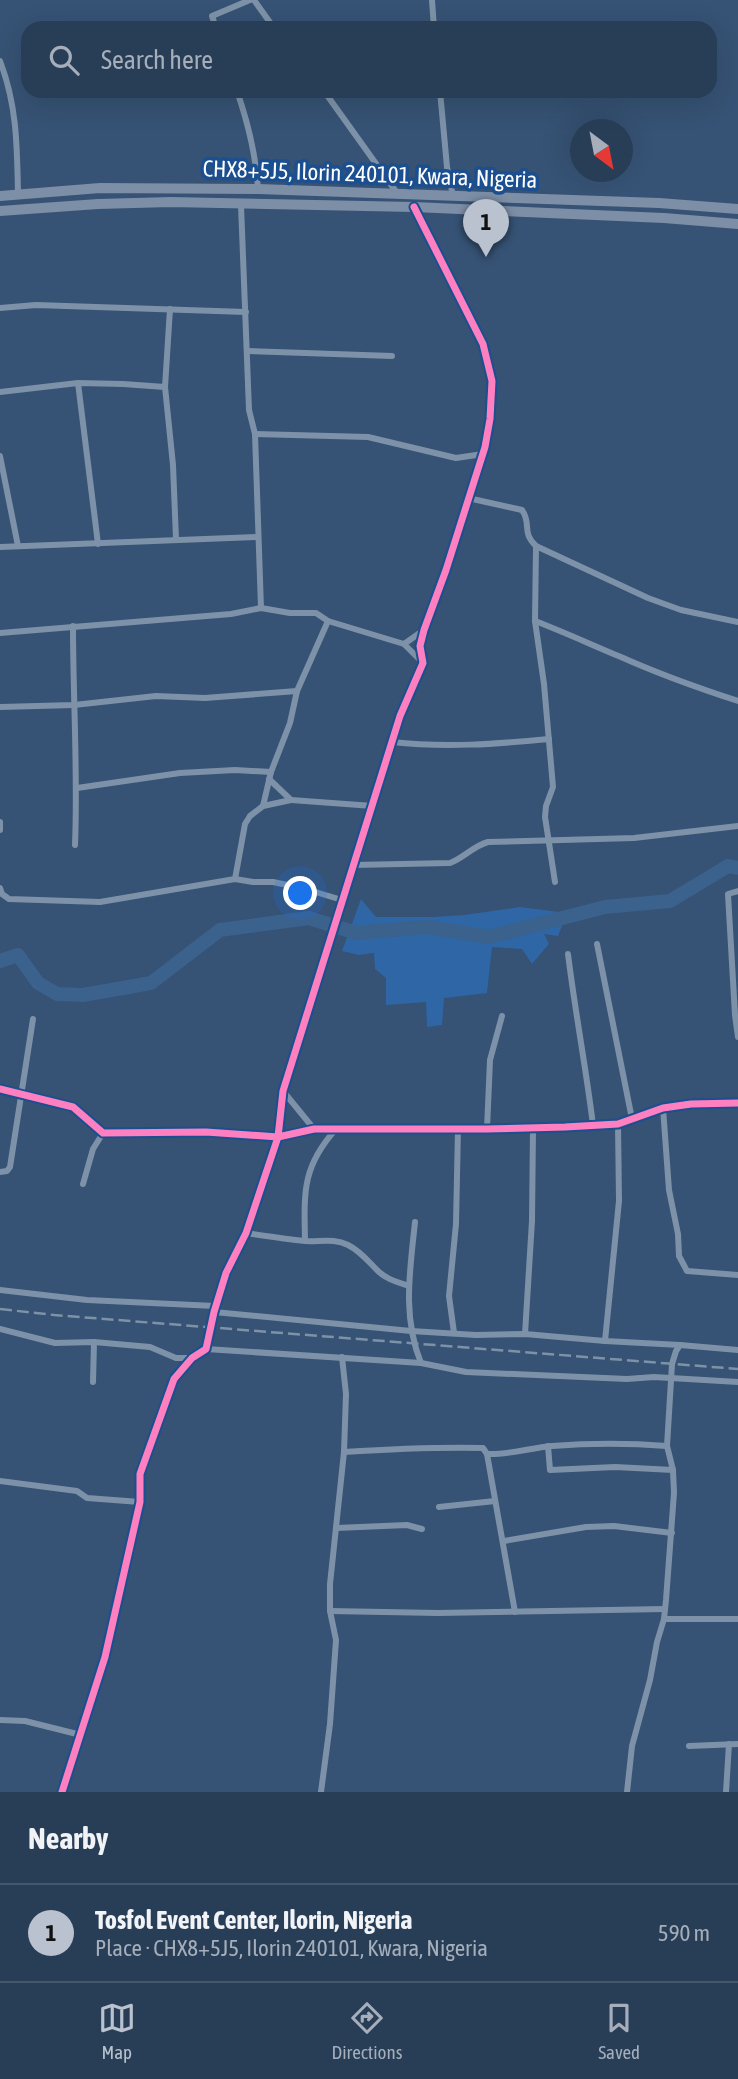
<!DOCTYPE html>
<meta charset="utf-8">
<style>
:root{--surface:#283e57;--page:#30455d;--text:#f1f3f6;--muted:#a5aeba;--line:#44576d;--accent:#b9c2ce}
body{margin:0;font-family:"Asap Condensed",sans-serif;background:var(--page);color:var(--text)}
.compass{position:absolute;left:570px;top:119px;width:63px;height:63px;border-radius:50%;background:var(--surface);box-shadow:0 7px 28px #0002;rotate:148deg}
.you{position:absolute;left:301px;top:894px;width:24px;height:24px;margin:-18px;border:5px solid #fff;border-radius:50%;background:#1a73e8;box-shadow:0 0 0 10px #1a73e833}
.badge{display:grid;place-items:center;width:46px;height:46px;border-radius:50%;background:var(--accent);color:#111;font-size:23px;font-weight:700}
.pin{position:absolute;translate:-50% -58px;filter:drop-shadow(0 2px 4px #0008)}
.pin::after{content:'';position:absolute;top:37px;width:24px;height:21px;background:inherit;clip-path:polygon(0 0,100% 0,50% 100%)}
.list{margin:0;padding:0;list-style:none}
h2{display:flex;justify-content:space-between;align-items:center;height:91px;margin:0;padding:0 28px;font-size:30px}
h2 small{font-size:23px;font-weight:400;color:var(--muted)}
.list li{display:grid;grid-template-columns:46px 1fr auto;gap:21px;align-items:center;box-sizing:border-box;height:98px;padding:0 28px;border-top:2px solid var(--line)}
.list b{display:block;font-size:26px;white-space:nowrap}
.list p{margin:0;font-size:23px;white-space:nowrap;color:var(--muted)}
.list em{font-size:23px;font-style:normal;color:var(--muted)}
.icon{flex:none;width:38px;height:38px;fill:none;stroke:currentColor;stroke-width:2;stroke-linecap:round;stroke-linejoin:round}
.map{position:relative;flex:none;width:738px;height:1792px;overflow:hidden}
.search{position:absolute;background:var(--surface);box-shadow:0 7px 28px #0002;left:21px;right:21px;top:21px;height:77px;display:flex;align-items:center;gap:18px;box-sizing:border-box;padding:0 24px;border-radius:21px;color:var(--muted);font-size:26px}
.sheet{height:189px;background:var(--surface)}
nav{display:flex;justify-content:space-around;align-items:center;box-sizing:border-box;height:98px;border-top:2px solid var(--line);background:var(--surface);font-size:19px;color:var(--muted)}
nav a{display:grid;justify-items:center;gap:4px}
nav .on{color:var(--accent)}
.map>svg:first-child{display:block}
.green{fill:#2f66a5}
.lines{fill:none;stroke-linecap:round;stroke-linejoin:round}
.river{stroke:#3b618d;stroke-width:14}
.minor{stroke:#7d92a8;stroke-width:6}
.primary{stroke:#7d8ea7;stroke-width:10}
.rail{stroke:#7e92a7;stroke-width:2.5;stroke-dasharray:12 5;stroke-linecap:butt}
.cycleway-casing{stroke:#1b4f8f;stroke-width:11}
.cycleway{stroke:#ff80c0;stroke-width:7}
.labels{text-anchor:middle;stroke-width:7;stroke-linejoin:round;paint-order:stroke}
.street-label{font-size:23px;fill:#fff;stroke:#1b4f8f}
</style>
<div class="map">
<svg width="738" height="1792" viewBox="0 0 738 1792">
<rect width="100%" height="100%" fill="#365274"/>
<!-- green -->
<path class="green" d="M361,899L376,917H433L464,915L520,907L567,913L558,936L544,934L549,944L532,964L522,949L492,947L487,993L444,998L442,1025L427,1027L426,1002L386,1005V978L375,969L374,953L359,955L342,951Z"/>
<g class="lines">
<!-- river -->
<path class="river" d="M0,961L18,955L38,983L57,994L83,995L151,983L220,930L309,918L356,933L427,927L489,937L605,907L670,901L728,866L738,868"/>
<!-- minor -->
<g class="minor">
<path d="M254,0L274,28"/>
<path d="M432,0L434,28"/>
<path d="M216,28L212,16L250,0"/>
<path d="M0,61C17,105 17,146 18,193"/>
<path d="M237,91C248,123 256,155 258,189"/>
<path d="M324,91L397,193"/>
<path d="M440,91L447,167L453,196"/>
<path d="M241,205L249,410L255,434L261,608"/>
<path d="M0,308L36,305L246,312"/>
<path d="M170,309L165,387L173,465L176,539"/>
<path d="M247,351L392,356"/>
<path d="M78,383L98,544"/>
<path d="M0,392L78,383L123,384L165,387"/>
<path d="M255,434L368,437L456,458L483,454"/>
<path d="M0,456L18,546"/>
<path d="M468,498L522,510C532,524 521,532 536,546L648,598L681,610L738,622"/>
<path d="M536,546L535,621L544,684L553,787L546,806L545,817L555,882"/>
<path d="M0,547L258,537"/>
<path d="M535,621C564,632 592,645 621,657C659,674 698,688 738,701"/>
<path d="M73,626C73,699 78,772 75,845"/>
<path d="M0,633L231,614L261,608L290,613H316L328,621L404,644L422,662"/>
<path d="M404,644L424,630"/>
<path d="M0,707L74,705L156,696L205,698L297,691"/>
<path d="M392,742C445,748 497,744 549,739"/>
<path d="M269,779L291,800L373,806"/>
<path d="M77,788L180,773L235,770L271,772"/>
<path d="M263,806L291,800"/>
<path d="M0,822V830"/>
<path d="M353,865L450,863C464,858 473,846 488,842L634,838L738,826"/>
<path d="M235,879L245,824L250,816L263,806L271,772L290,723L297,691L328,621"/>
<path d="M0,888L2,894L9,899L100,902L235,879L253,882H273L302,888L342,900"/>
<path d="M738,891L728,894L735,1015L738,1037"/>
<path d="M597,944L632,1119"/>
<path d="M568,954C575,1011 586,1068 593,1125"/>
<path d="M0,1089L73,1107L103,1133L206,1132L278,1137L314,1129H487L565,1127L618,1124L663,1108L691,1104L738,1103"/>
<path d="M283,1091L314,1129"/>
<path d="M663,1108L669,1190L678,1234L679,1256L687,1271L738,1275"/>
<path d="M487,1129L490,1060L502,1016"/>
<path d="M0,1172L7,1171L10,1167L33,1019"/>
<path d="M83,1184L93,1149L103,1133"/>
<path d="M415,1222C410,1271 402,1316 421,1363"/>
<path d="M246,1233C266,1236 285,1239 305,1241C320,1242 334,1238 348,1245C360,1251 367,1260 376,1269C385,1279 397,1282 409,1286"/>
<path d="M305,1241C304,1192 302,1167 336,1129"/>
<path d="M0,1290L87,1300L215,1306"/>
<path d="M214,1312L411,1331L476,1335L525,1334L605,1341L680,1345"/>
<path d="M0,1329L55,1343L94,1342L150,1347L176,1358H192"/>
<path d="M454,1333L449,1296L456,1224L458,1129"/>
<path d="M525,1334L532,1221L533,1128"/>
<path d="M605,1341L619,1201L618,1124"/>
<path d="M206,1349L421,1363L466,1372L627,1379L654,1377L738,1382"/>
<path d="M93,1382L94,1342"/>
<path d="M548,1446L550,1470L615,1467L673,1470"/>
<path d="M344,1452C391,1449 436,1447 483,1448L487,1454C509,1455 530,1448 552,1446C590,1443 629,1443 667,1446"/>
<path d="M487,1454L515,1612"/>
<path d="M0,1481L77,1491L87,1498L140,1502"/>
<path d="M439,1507L495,1501"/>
<path d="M336,1528L407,1525L422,1529"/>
<path d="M504,1541L586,1527L614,1526L672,1533"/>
<path d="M330,1611L438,1613L665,1609"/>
<path d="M664,1619H738"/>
<path d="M0,1720L25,1721L81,1735"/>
<path d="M689,1746L738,1744"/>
<path d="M62,1792L105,1657L140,1502V1474L174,1379L192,1358L206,1349L214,1312L226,1273L246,1233L278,1137L283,1091L400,716L423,663L420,646L424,630L446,570L485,447L490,419L492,381L483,344L414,207"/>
<path d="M321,1792L330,1724L336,1640L330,1611V1584L344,1452L346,1394L342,1357"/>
<path d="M627,1792L632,1746L650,1680L657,1642L664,1619L666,1600L674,1493L673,1470L667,1446L672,1364L676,1351L680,1345L738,1350"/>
<path d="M726,1792L729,1744"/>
</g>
<!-- primary -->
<g class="primary">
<path d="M0,196L100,188L258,189L659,203L738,209"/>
<path d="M0,211L98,204L171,202L414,207L664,218L738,224"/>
</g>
<!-- rail -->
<path class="rail" d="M0,1309L54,1315L738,1369"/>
<!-- cycleway casing -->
<g class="cycleway-casing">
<g id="cycleway">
<path d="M0,1089L73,1107L103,1133L206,1132L278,1137L314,1129H487L565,1127L618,1124L663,1108L691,1104L738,1103"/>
<path d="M62,1792L105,1657L140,1502V1474L174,1379L192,1358L206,1349L214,1312L226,1273L246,1233L278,1137L283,1091L400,716L423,663L420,646L424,630L446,570L485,447L490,419L492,381L483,344L414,207"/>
</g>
</g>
<!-- cycleway -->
<use href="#cycleway" class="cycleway"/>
</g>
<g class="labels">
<!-- street labels -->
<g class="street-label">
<text transform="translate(370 174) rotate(2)" y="8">CHX8+5J5, Ilorin 240101, Kwara, Nigeria</text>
</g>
</g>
</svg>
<svg class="compass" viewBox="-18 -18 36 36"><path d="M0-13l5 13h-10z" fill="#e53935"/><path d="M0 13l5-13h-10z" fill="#a5aeba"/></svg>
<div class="you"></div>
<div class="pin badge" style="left:486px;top:257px">1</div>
<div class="search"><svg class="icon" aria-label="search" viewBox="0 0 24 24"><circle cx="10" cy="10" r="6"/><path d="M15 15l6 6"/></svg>Search here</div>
</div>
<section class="sheet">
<h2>Nearby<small></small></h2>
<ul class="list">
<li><span class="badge">1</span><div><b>Tosfol Event Center, Ilorin, Nigeria</b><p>Place · CHX8+5J5, Ilorin 240101, Kwara, Nigeria</p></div><em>590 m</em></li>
</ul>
</section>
<nav>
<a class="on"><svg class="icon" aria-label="map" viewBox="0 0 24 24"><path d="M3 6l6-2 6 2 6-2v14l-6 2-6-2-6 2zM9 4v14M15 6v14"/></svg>Map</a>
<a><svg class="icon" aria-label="directions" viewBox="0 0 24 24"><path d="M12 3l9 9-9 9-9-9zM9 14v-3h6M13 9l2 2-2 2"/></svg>Directions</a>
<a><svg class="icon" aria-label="saved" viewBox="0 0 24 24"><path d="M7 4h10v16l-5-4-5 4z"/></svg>Saved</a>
</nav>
